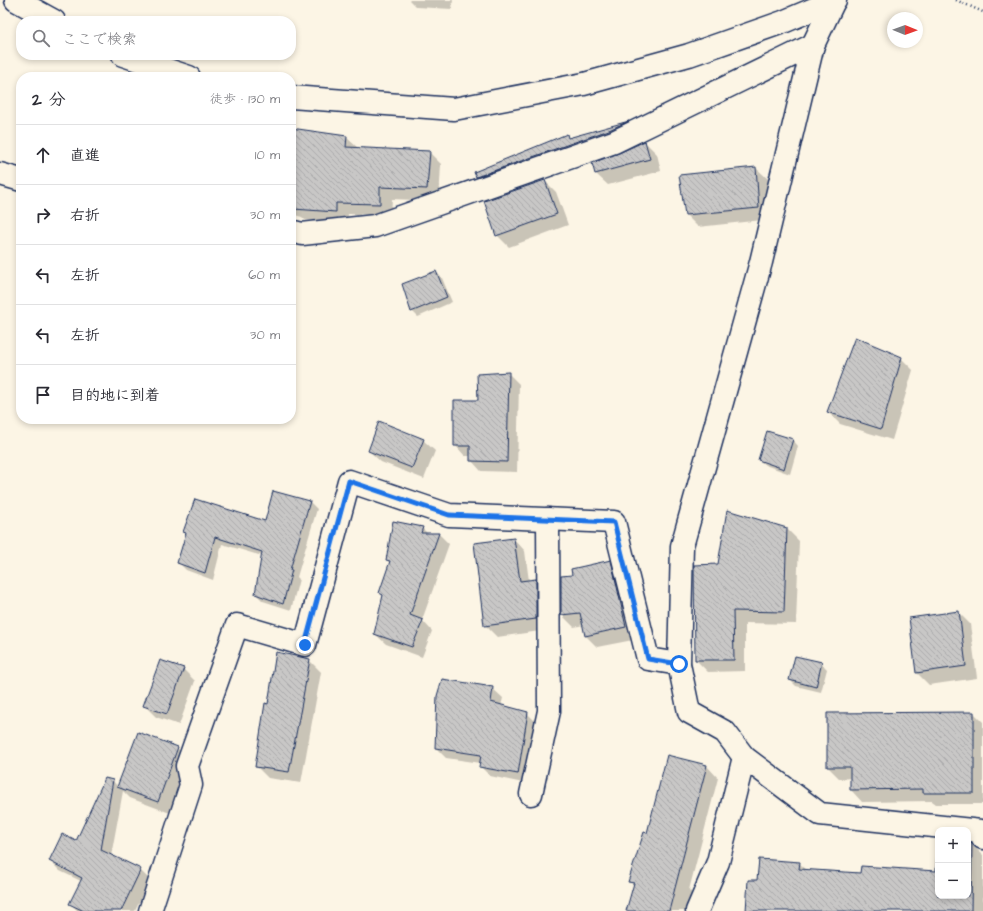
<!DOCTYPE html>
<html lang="ja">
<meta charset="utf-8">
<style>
:root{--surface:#fff;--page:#f2f2f3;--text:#2b2b33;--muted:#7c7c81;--line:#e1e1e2}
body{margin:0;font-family:"Architects Daughter","Klee One",sans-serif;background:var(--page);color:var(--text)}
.controls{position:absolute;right:12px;bottom:12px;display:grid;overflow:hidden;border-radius:8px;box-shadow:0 2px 6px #0003}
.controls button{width:36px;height:36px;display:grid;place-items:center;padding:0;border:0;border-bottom:1px solid var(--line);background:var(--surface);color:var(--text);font:20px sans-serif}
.compass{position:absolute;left:887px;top:12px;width:36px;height:36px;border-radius:50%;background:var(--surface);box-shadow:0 2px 6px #0003;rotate:91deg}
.stop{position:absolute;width:12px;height:12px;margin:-9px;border:3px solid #1a73e8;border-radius:50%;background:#fff}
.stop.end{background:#1a73e8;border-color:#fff;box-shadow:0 1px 4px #0008}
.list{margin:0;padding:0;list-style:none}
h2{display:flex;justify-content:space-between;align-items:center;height:52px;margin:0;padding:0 16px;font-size:17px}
h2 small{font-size:13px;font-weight:400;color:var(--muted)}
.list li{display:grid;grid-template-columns:26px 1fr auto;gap:12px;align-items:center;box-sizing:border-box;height:60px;padding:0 16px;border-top:1px solid var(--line)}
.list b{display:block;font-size:15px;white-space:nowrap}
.list em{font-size:13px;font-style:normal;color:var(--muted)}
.icon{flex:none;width:22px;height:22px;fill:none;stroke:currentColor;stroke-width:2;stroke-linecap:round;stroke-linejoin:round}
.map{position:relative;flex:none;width:983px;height:911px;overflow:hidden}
.search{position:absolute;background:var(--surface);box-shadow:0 2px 6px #0003;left:16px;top:16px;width:280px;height:44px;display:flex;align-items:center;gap:10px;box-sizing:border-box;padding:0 14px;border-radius:16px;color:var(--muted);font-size:15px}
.panel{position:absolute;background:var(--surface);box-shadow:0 2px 6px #0003;left:16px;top:72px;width:280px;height:352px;border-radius:16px}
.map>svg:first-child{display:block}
.shadow{fill:#0003}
.building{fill:url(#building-back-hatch);stroke:#1b2f5e}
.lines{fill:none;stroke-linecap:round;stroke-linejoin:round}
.minor-casing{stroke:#1b2f5e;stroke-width:25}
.tertiary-casing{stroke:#1b2f5e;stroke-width:25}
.path{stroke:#1b2f5e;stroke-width:2.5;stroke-dasharray:1 3;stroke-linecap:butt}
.minor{stroke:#fcf5e5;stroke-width:22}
.tertiary{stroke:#fcf5e5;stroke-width:22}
.route{stroke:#1a73e8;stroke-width:5}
</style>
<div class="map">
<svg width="983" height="911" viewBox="0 0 983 911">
<defs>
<pattern id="building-back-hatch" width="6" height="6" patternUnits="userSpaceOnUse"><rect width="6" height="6" fill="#c8c7c6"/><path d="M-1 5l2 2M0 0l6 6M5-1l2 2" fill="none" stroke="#ababac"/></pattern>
</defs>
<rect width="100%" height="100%" fill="#fcf5e5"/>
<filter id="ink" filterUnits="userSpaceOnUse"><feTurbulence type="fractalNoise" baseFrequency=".025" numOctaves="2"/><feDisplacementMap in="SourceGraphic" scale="8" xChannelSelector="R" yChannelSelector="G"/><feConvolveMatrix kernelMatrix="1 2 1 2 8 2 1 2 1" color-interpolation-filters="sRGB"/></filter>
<g filter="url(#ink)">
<!-- shadow -->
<g class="shadow">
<path d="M409,0H453L452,9L416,7Z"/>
<path d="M628,122L639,133L488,188L477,177L475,173L566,135L569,138Z"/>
<path d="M291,129L346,137L358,148L429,152L441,164L439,201L392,199L391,215L348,214L347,223L305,220L302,217L291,214Z"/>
<path d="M645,142L657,154L661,171L608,185L596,174L594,163L620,154Z"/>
<path d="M756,168L768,179L771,219L698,227L686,215Z"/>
<path d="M545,181L556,192L568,225L509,247L497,235Z"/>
<path d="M436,272L442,278L452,302L418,317L412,311Z"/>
<path d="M901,358L913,370L892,440L840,424L828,412Z"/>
<path d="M508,373L519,384L517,472L481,471L471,460V456H465L455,445L479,401Z"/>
<path d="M423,440L435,451L424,479L381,462L369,451Z"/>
<path d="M793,440L798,446L790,474L765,465L759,460Z"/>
<path d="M273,493L310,502L317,509L297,577L299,579L291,610L263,601L256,594L262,556L222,544L213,580L186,570L178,562L187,534L184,531L266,522Z"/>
<path d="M422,528L428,534H439L449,544L422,620L432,631L422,657L386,644L375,634L384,597L380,593L390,563L387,560Z"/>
<path d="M787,529L799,541L796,624L745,623V671L708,672L696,660L718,565Z"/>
<path d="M514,539L525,551L529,581L535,580L547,592V630L497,637L485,625Z"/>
<path d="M610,561L622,573L638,639L597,647L586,636L584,625L574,627L562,615V577L573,576Z"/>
<path d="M958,612L970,624L977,678L929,685L917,673L910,619Z"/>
<path d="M309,660L321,672L301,783L268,778L256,766L269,705Z"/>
<path d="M821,663L827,669L821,692L796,686L790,680Z"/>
<path d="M183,669L195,681L179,725L156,717L144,705Z"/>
<path d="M492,688L503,698L501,706L527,713L537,723L528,784L490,776L480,766L481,763L446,758L436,748Z"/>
<path d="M974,713L983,722V804H936L932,801L862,802L851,790V778L840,779L828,767Z"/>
<path d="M177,748L189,760L170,813L130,798L123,791L111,856L140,870L150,880L135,911H78L71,904L81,881L60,871L50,861L76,842L106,779L113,781L118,787Z"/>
<path d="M707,766L718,778L689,890L695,896L691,911H627L634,886L630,881L648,834Z"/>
<path d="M938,842V896H968V843L971,844L983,855V911H747L758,881L799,863L808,871L861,874L937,872Z"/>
</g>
<!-- building -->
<g class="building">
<path d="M629,121L609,130L476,177L474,172L567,134L568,138Z"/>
<path d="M291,128L347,136L346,147L430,151L427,189L380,187V204L336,203V212L293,209L295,172L291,171Z"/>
<path d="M645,141L650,159L595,174L592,163L619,153Z"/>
<path d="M756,167L759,208L685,215L679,175Z"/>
<path d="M545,180L557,214L496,236L484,201Z"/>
<path d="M436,271L447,297L411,312L402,284Z"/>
<path d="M855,337L902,357L881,429L827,412Z"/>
<path d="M509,372L507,462L470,461V446H454V400H478L477,374Z"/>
<path d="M379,421L424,439L412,468L368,451Z"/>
<path d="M767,431L793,439L784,469L758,460Z"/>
<path d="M273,491L310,501L290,570H292L283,604L255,594L262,552L215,537L205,573L177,563L186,533L183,532L195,499L265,521Z"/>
<path d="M727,510L787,528L784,612L733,611L734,660H695L694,565L718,564Z"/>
<path d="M393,521L423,527L421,533H439L410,615L423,620L412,647L374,634L383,595L379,593L390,561L386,560Z"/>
<path d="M514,538L520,581L536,579V619L484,626L474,543Z"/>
<path d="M611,560L626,627L585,636L580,613L561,615V576L572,575L571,569Z"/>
<path d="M959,611L966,666L916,673L909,618Z"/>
<path d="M276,652L310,659L289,772L255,767L265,703L268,704Z"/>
<path d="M795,656L822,662L816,687L789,680Z"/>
<path d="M160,660L184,668L167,714L143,706Z"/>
<path d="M442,679L493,687L491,702L528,712L518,774L479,767L481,755L435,748L437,696Z"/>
<path d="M974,712V793H923V789L850,790V767H827V713Z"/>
<path d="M138,732L178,747L158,802L117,787Z"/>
<path d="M667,755L707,765L669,911H626L634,883L628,882L644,832L647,833Z"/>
<path d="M105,778L113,780L101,850L141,869L121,911H84L69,904L82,878L49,861L62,834L76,841Z"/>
<path d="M937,841L938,896H968V842L972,843L971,911H746L748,880H757L759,859L800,862L799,869L860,873L861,866L936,871Z"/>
</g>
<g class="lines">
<!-- minor casing -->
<g class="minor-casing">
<g id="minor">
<path d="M834,1L813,45L761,262L682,546L679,664L689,712L725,732L744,757L820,814L981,831L983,838"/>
<path d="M0,174L21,180"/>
<path d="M291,231L302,234L375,226L614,142L813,45"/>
<path d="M531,794L549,711L548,519"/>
<path d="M150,911L191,785L187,766L237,625L305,645L349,481L449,515L614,522L648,659L679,664"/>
<path d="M697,911L718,862L744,757"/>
</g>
</g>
<!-- tertiary casing -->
<g class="tertiary-casing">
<g id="tertiary">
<path d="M16,0L54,21"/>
<path d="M123,55L189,77"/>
<path d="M291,97L454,109L584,84L689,55L783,22L835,0"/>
</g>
</g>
<!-- path -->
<path class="path" d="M956,0L983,12"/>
<!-- minor -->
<use href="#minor" class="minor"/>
<!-- tertiary -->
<use href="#tertiary" class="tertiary"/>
</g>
</g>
<g class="lines" filter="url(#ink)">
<!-- route -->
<path class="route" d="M305,645L349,481L449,515L614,522L648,659L679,664"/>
</g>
</svg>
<div class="controls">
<button>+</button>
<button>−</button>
</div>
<svg class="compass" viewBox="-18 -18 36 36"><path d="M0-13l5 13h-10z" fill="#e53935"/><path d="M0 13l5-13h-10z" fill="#7c7c81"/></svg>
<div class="stop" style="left:679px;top:664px"></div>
<div class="stop end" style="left:305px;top:645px"></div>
<div class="search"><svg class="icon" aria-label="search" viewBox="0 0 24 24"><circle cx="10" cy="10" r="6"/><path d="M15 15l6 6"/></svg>ここで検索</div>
<section class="panel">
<h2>2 分<small>徒歩 · 130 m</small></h2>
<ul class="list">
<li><svg class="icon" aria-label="ahead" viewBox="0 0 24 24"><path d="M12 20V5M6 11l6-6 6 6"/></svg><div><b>直進</b></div><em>10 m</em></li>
<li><svg class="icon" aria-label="right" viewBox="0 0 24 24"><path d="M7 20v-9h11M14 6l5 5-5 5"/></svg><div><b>右折</b></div><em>30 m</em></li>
<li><svg class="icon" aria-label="left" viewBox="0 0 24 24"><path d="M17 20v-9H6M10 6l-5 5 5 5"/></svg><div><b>左折</b></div><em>60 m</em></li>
<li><svg class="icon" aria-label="left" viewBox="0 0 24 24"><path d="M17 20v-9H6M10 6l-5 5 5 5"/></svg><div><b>左折</b></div><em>30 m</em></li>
<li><svg class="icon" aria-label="arrive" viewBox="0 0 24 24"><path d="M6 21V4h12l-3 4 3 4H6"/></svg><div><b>目的地に到着</b></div></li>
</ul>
</section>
</div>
